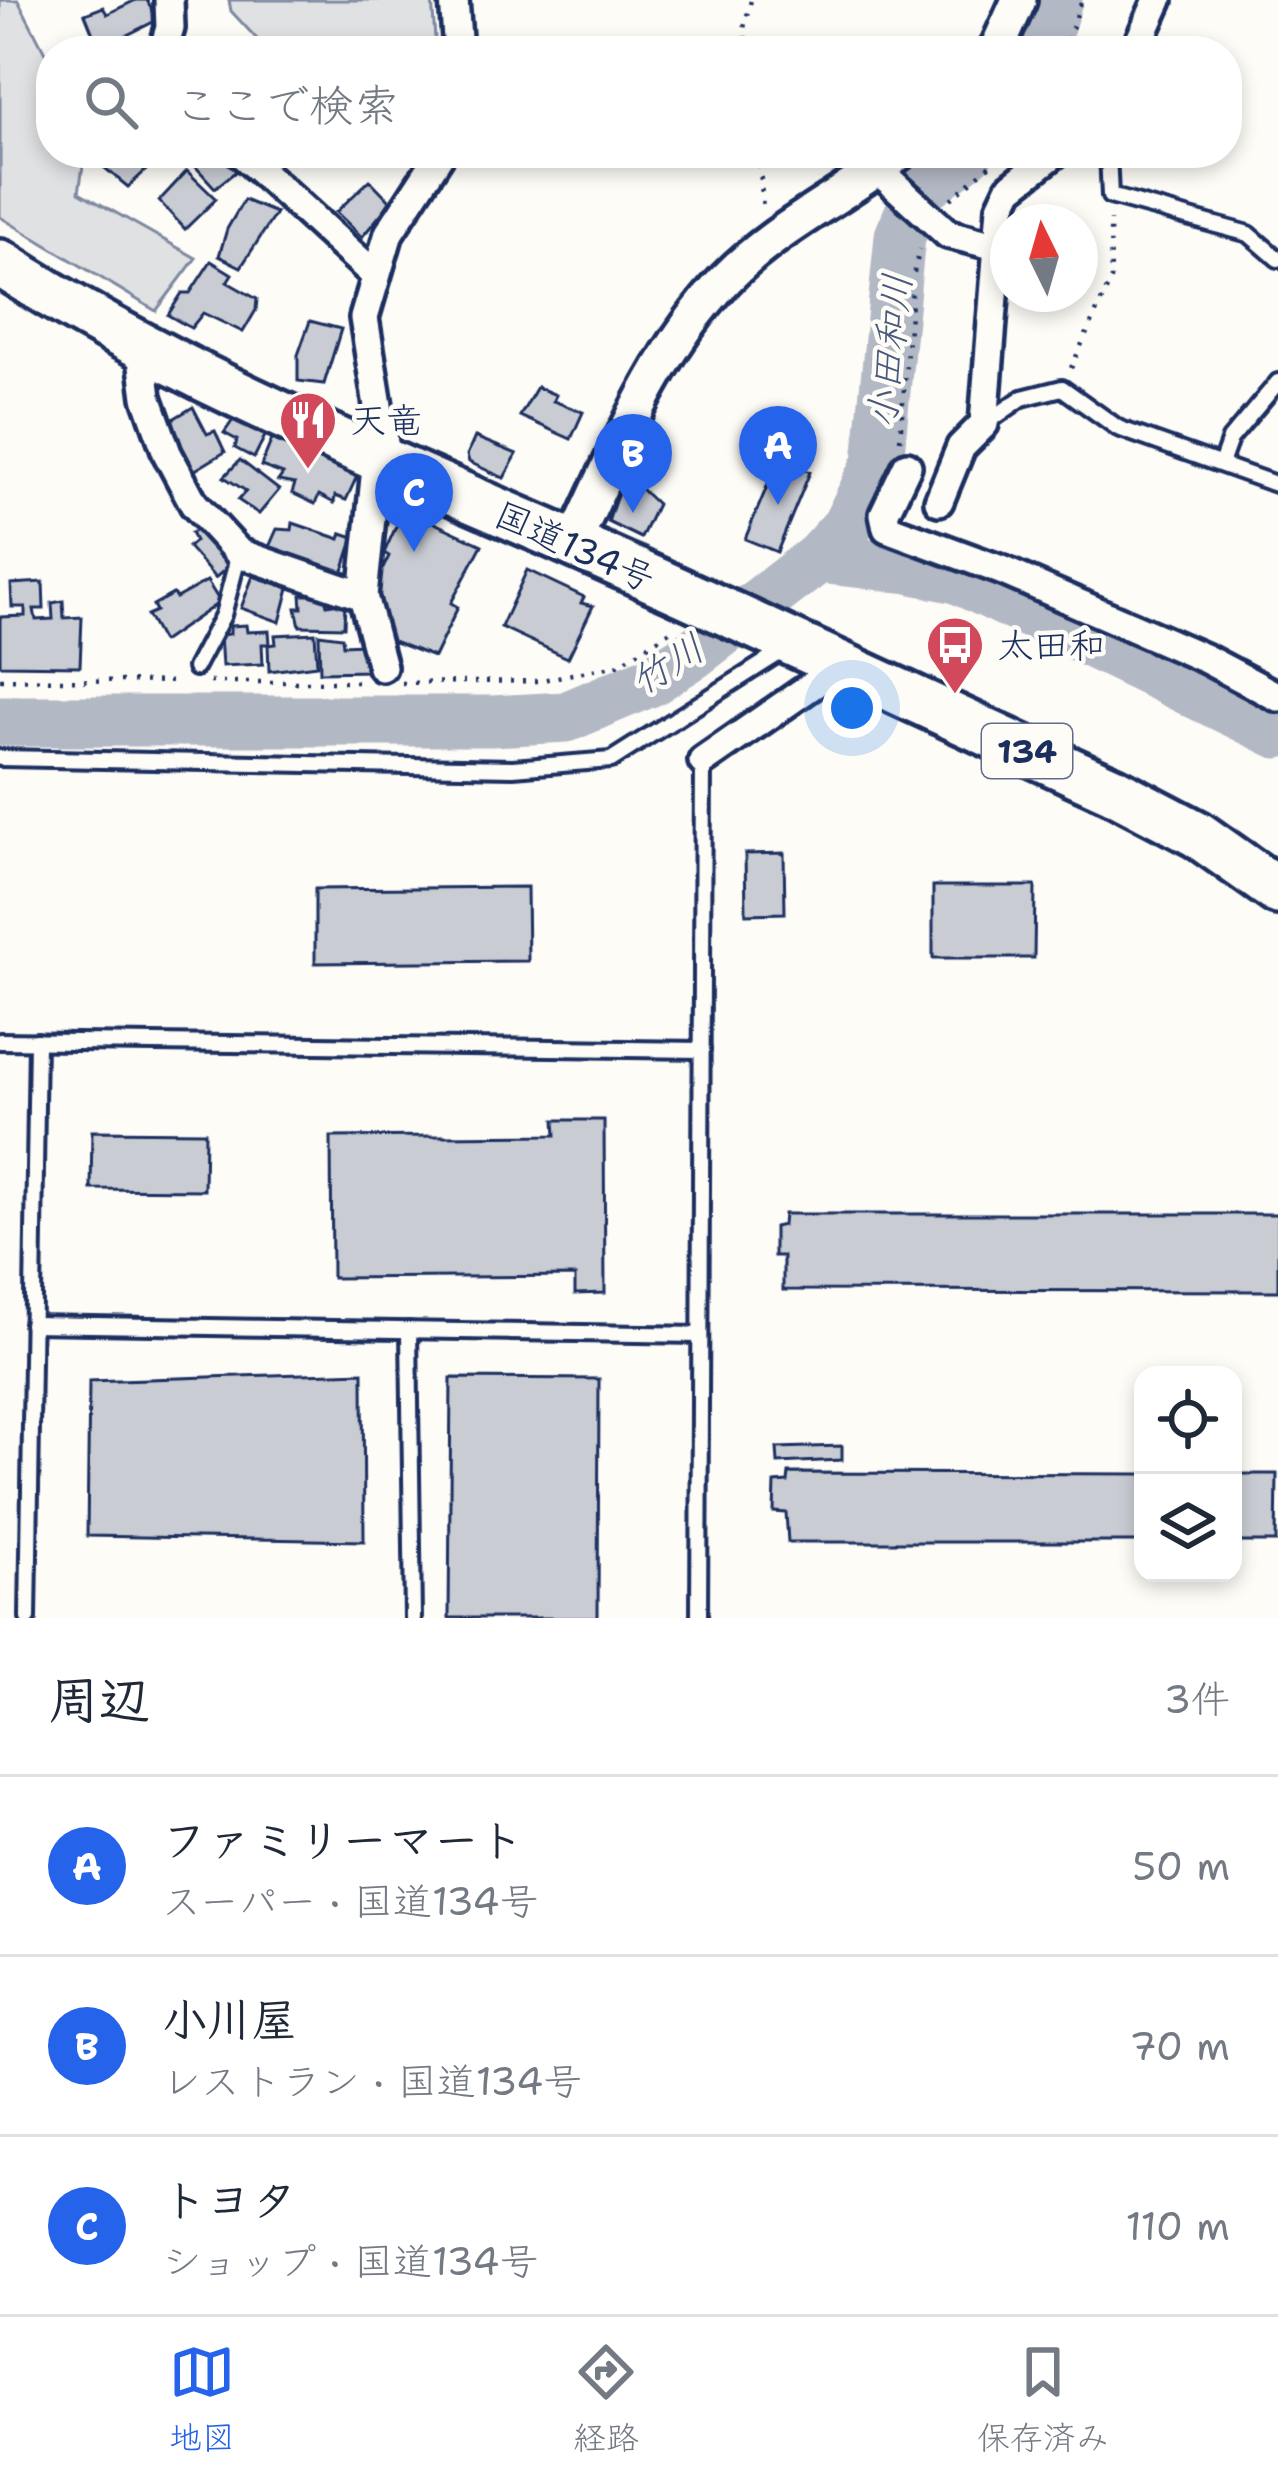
<!DOCTYPE html>
<html lang="ja">
<meta charset="utf-8">
<style>
:root{--surface:#fff;--page:#f2f2f3;--text:#1f2937;--muted:#747a83;--line:#e0e1e3;--accent:#2563eb}
body{margin:0;font-family:"Shantell Sans","Klee One",sans-serif;background:var(--page);color:var(--text)}
.controls{position:absolute;right:36px;bottom:36px;display:grid;overflow:hidden;border-radius:24px;box-shadow:0 6px 18px #0003}
.controls button{width:108px;height:108px;display:grid;place-items:center;padding:0;border:0;border-bottom:3px solid var(--line);background:var(--surface);color:var(--text);font:60px sans-serif}
.compass{position:absolute;left:990px;top:204px;width:108px;height:108px;border-radius:50%;background:var(--surface);box-shadow:0 6px 18px #0003;rotate:355deg}
.you{position:absolute;left:852px;top:708px;width:42px;height:42px;margin:-30px;border:9px solid #fff;border-radius:50%;background:#1a73e8;box-shadow:0 0 0 18px #1a73e833}
.badge{display:grid;place-items:center;width:78px;height:78px;border-radius:50%;background:var(--accent);color:#fff;font-size:39px;font-weight:700}
.pin{position:absolute;translate:-50% -99px;filter:drop-shadow(0 3px 6px #0008)}
.pin::after{content:'';position:absolute;top:63px;width:42px;height:36px;background:inherit;clip-path:polygon(0 0,100% 0,50% 100%)}
.list{margin:0;padding:0;list-style:none}
h2{display:flex;justify-content:space-between;align-items:center;height:156px;margin:0;padding:0 48px;font-size:51px}
h2 small{font-size:39px;font-weight:400;color:var(--muted)}
.list li{display:grid;grid-template-columns:78px 1fr auto;gap:36px;align-items:center;box-sizing:border-box;height:180px;padding:0 48px;border-top:3px solid var(--line)}
.list b{display:block;font-size:45px;white-space:nowrap}
.list p{margin:0;font-size:39px;white-space:nowrap;color:var(--muted)}
.list em{font-size:39px;font-style:normal;color:var(--muted)}
.icon{flex:none;width:66px;height:66px;fill:none;stroke:currentColor;stroke-width:2;stroke-linecap:round;stroke-linejoin:round}
.map{position:relative;flex:none;width:1278px;height:1618px;overflow:hidden}
.search{position:absolute;background:var(--surface);box-shadow:0 6px 18px #0003;left:36px;right:36px;top:36px;height:132px;display:flex;align-items:center;gap:30px;box-sizing:border-box;padding:0 42px;border-radius:48px;color:var(--muted);font-size:45px}
.sheet{height:696px;background:var(--surface)}
nav{display:flex;justify-content:space-around;align-items:center;box-sizing:border-box;height:168px;border-top:3px solid var(--line);background:var(--surface);font-size:33px;color:var(--muted)}
nav a{display:grid;justify-items:center;gap:6px}
nav .on{color:var(--accent)}
.map>svg:first-child{display:block}
.green{fill:#e0e1e3;stroke:#7e88a0;stroke-width:3}
.lines{fill:none;stroke-linecap:round;stroke-linejoin:round}
.river{stroke:#b3b8c5;stroke-width:51}
.building{fill:#c9ccd3;stroke:#1b2f5e;stroke-width:3}
.service-casing{stroke:#1b2f5e;stroke-width:22}
.minor-casing{stroke:#1b2f5e;stroke-width:36}
.tertiary-casing{stroke:#1b2f5e;stroke-width:42}
.trunk-casing{stroke:#1b2f5e;stroke-width:54}
.path{stroke:#1b2f5e;stroke-width:4.5;stroke-dasharray:3 9;stroke-linecap:butt}
.service{stroke:#fdfcf7;stroke-width:14}
.minor{stroke:#fdfcf7;stroke-width:27}
.tertiary{stroke:#fdfcf7;stroke-width:33}
.trunk{stroke:#fdfcf7;stroke-width:45}
.labels{text-anchor:middle;stroke-width:9;stroke-linejoin:round;paint-order:stroke}
.shield{fill:#fdfcf7;stroke:#5f6c8c;stroke-width:3}
.shield-label{font-size:33px;font-weight:bold;fill:#1b2f5e}
.poi-label{font-size:36px;fill:#1b2f5e;stroke:#fdfcf7;text-anchor:start}
.street-label{font-size:36px;fill:#1b2f5e;stroke:#fdfcf7}
.water-label{font-size:39px;font-style:italic;fill:#49587d;stroke:#fdfcf7}
</style>
<div class="map">
<svg width="1278" height="1618" viewBox="0 0 1278 1618">
<rect width="100%" height="100%" fill="#fdfcf7"/>
<filter id="ink" filterUnits="userSpaceOnUse"><feTurbulence type="fractalNoise" baseFrequency=".00833" numOctaves="2"/><feDisplacementMap in="SourceGraphic" scale="24" xChannelSelector="R" yChannelSelector="G"/><feConvolveMatrix kernelMatrix="1 2 1 2 8 2 1 2 1" color-interpolation-filters="sRGB"/></filter>
<g filter="url(#ink)">
<!-- green -->
<g class="green">
<path d="M0,0H18L51,64V153H85L79,192L196,258L156,311L0,217Z"/>
<path d="M229,0H432L436,51H268L231,11Z"/>
</g>
<g class="lines">
<!-- river -->
<g class="river">
<path d="M1041,51L1057,0"/>
<path d="M818,558L909,568L957,578L1278,733"/>
<path d="M0,721H492L566,717L651,681L693,654L818,558L847,526L878,463L900,236L920,189L968,153"/>
</g>
</g>
<!-- building -->
<g class="building">
<path d="M136,0H147L157,20L99,49L85,14L103,7L107,14Z"/>
<path d="M113,153H154L159,158L128,187L101,165Z"/>
<path d="M210,153H222L239,169L215,188L195,166Z"/>
<path d="M187,171L216,199L185,229L159,201Z"/>
<path d="M370,180L391,202L362,237L336,212Z"/>
<path d="M244,200L276,213L241,267L219,256L227,229Z"/>
<path d="M211,261L232,274L227,282L257,299L256,310L243,332L203,313L191,328L168,315L182,293H190Z"/>
<path d="M310,321L341,329L324,384L298,381V355Z"/>
<path d="M537,387L556,395L553,401L583,412L571,439L520,416Z"/>
<path d="M193,407L207,434L215,431L225,452L192,472L182,458L186,455L168,422Z"/>
<path d="M233,420L266,434L254,458L235,448L237,440L224,433Z"/>
<path d="M475,437L517,454L504,478L469,462L467,455Z"/>
<path d="M272,439L357,476L346,500L335,496L334,503L319,495L315,504L292,493L295,484L278,481L283,474L261,466Z"/>
<path d="M779,458L810,472L777,552L745,539Z"/>
<path d="M240,460L279,490L259,514L238,500L246,491L224,477Z"/>
<path d="M623,477L641,482L640,488L657,504L641,538L608,522Z"/>
<path d="M404,509L482,545L451,603L458,607L434,657L390,640L381,612L377,581L389,556L384,553Z"/>
<path d="M293,523L340,539L342,533L354,537L342,574L281,558L282,551L269,547L277,529L292,530Z"/>
<path d="M200,529L232,564L215,578L188,547L195,541L191,533Z"/>
<path d="M527,570L584,597L581,603L593,606L568,658L501,627Z"/>
<path d="M253,576L289,588L280,622L241,608Z"/>
<path d="M207,581L220,602L162,642L147,615L156,611L153,605L173,594L176,598Z"/>
<path d="M43,582L44,609H34L36,620L53,619L52,603L63,601L64,618L82,617L80,666L0,665V617L25,616V607H12L11,584Z"/>
<path d="M301,595H324L327,605L345,602L344,627L300,626L296,608H302Z"/>
<path d="M246,625L247,632L269,631L270,644H262L263,664L222,666L220,635L230,634V626Z"/>
<path d="M315,633L317,665L269,671L268,645L276,644L275,635Z"/>
<path d="M319,634L342,637L343,645L362,644L369,671L320,672Z"/>
<path d="M784,853L785,913L746,914L745,854Z"/>
<path d="M933,886H1035L1034,958H933Z"/>
<path d="M527,887L528,961L315,963V889Z"/>
<path d="M555,1120H604L605,1293L575,1294V1276L332,1278L331,1137L556,1135Z"/>
<path d="M92,1131L205,1132L204,1190L91,1189Z"/>
<path d="M784,1214H1278V1291L783,1290V1256H774V1227L783,1225Z"/>
<path d="M363,1372L364,1541L87,1536L89,1381Z"/>
<path d="M451,1378L599,1379L598,1618H449Z"/>
<path d="M842,1446V1460L778,1463L777,1448Z"/>
<path d="M789,1473L1143,1474V1542H788L786,1513L774,1512L775,1483L788,1482Z"/>
<path d="M1233,1474H1277L1276,1542H1233Z"/>
</g>
<g class="lines">
<!-- service casing -->
<g class="service-casing">
<g id="service">
<path d="M1108,153L1110,196L1249,234L1278,259"/>
<path d="M985,424L1022,398L1062,388L1118,428L1278,485"/>
<path d="M1221,464L1230,439L1278,382"/>
<path d="M195,668L223,615L239,553"/>
<path d="M0,758L513,768L611,760L784,650"/>
<path d="M0,1041L702,1050"/>
<path d="M32,1324L700,1335"/>
<path d="M409,1330L413,1618"/>
<path d="M28,1618L37,1041"/>
<path d="M699,1618L703,761"/>
</g>
</g>
<!-- minor casing -->
<g class="minor-casing">
<g id="minor">
<path d="M454,0L458,51"/>
<path d="M163,51L170,28L169,0"/>
<path d="M1135,51L1158,0"/>
<path d="M241,153L376,276"/>
<path d="M878,170L948,234L996,246"/>
<path d="M140,343L147,397L167,453L194,504L239,553L363,596"/>
<path d="M377,458L363,596L382,667"/>
<path d="M387,462L364,318L389,233L441,153"/>
<path d="M907,466L884,514L887,528L1001,570L1206,659L1278,697"/>
<path d="M939,501L961,447L984,424L1001,207L1010,188L1055,153"/>
<path d="M703,761L840,666"/>
</g>
</g>
<!-- tertiary casing -->
<g class="tertiary-casing">
<g id="tertiary">
<path d="M996,51L1019,0"/>
<path d="M573,544C616,454 656,352 726,279C775,228 844,196 899,153"/>
</g>
</g>
<!-- trunk casing -->
<g class="trunk-casing">
<path id="trunk" d="M0,263C176,377 373,456 565,540C749,621 930,707 1113,790L1197,834L1278,891"/>
</g>
<!-- path -->
<g class="path">
<path d="M747,51L744,28L751,0"/>
<path d="M1064,51L1082,0"/>
<path d="M759,153L763,210"/>
<path d="M951,199L1004,153"/>
<path d="M1071,368L1111,280L1110,220"/>
<path d="M900,440L913,276L920,249"/>
<path d="M0,679L180,682"/>
<path d="M210,682H360"/>
<path d="M402,683L537,681L618,665L672,630"/>
</g>
<!-- service -->
<use href="#service" class="service"/>
<!-- minor -->
<use href="#minor" class="minor"/>
<!-- tertiary -->
<use href="#tertiary" class="tertiary"/>
<!-- trunk -->
<use href="#trunk" class="trunk"/>
</g>
</g>
<!-- icons -->
<defs>
<g id="restaurant-pin" transform="scale(3)"><path d="M0 17L-7.5 6A9.5 9.5 0 1 1 7.5 6Z" fill="#d1495b" stroke="#fdfcf7"/><path d="M-5-6h1v4h1v-4h1v4h1v-4h1v5L-1.5 .5V6h-2V.5L-5-1ZM5-6V6H3V1.5H1.5Q1.5-4 5-6Z" fill="#fff"/></g>
<g id="bus-pin" transform="scale(3)"><path d="M0 17L-7.5 6A9.5 9.5 0 1 1 7.5 6Z" fill="#d1495b" stroke="#fdfcf7"/><path d="M-5-6H5V4H4V6H2V4H-2V6H-4V4H-5ZM-3.5-4V0h7V-4ZM-3.5 1.2v1.5H-2V1.2ZM2 1.2v1.5H3.5V1.2Z" fill="#fff"/></g>
</defs>
<g fill-rule="evenodd">
<use href="#restaurant-pin" x="308" y="420"/>
<use href="#bus-pin" x="955" y="645"/>
</g>
<g class="labels">
<!-- shield labels -->
<rect class="shield" x="982" y="724" width="90" height="54" rx="9"/>
<g class="shield-label">
<text x="1027" y="763">134</text>
</g>
<!-- poi labels -->
<g class="poi-label">
<text x="350" y="433">天竜</text>
<text x="997" y="658">太田和</text>
</g>
<!-- street labels -->
<g class="street-label">
<text transform="translate(575 546) rotate(24)" y="13">国道134号</text>
</g>
<!-- water labels -->
<g class="water-label">
<text transform="translate(889 351) rotate(-84)" y="14">小田和川</text>
<text transform="translate(667 664) rotate(-32)" y="14">竹川</text>
</g>
</g>
</svg>
<div class="controls">
<button><svg class="icon" aria-label="locate" viewBox="0 0 24 24"><circle cx="12" cy="12" r="6"/><path d="M12 2v4M12 18v4M2 12h4M18 12h4"/></svg></button>
<button><svg class="icon" aria-label="layers" viewBox="0 0 24 24"><path d="M12 4l9 5-9 5-9-5zM3 14l9 5 9-5"/></svg></button>
</div>
<svg class="compass" viewBox="-18 -18 36 36"><path d="M0-13l5 13h-10z" fill="#e53935"/><path d="M0 13l5-13h-10z" fill="#747a83"/></svg>
<div class="you"></div>
<div class="pin badge" style="left:778px;top:505px">A</div>
<div class="pin badge" style="left:633px;top:513px">B</div>
<div class="pin badge" style="left:414px;top:552px">C</div>
<div class="search"><svg class="icon" aria-label="search" viewBox="0 0 24 24"><circle cx="10" cy="10" r="6"/><path d="M15 15l6 6"/></svg>ここで検索</div>
</div>
<section class="sheet">
<h2>周辺<small>3件</small></h2>
<ul class="list">
<li><span class="badge">A</span><div><b>ファミリーマート</b><p>スーパー · 国道134号</p></div><em>50 m</em></li>
<li><span class="badge">B</span><div><b>小川屋</b><p>レストラン · 国道134号</p></div><em>70 m</em></li>
<li><span class="badge">C</span><div><b>トヨタ</b><p>ショップ · 国道134号</p></div><em>110 m</em></li>
</ul>
</section>
<nav>
<a class="on"><svg class="icon" aria-label="map" viewBox="0 0 24 24"><path d="M3 6l6-2 6 2 6-2v14l-6 2-6-2-6 2zM9 4v14M15 6v14"/></svg>地図</a>
<a><svg class="icon" aria-label="directions" viewBox="0 0 24 24"><path d="M12 3l9 9-9 9-9-9zM9 14v-3h6M13 9l2 2-2 2"/></svg>経路</a>
<a><svg class="icon" aria-label="saved" viewBox="0 0 24 24"><path d="M7 4h10v16l-5-4-5 4z"/></svg>保存済み</a>
</nav>
